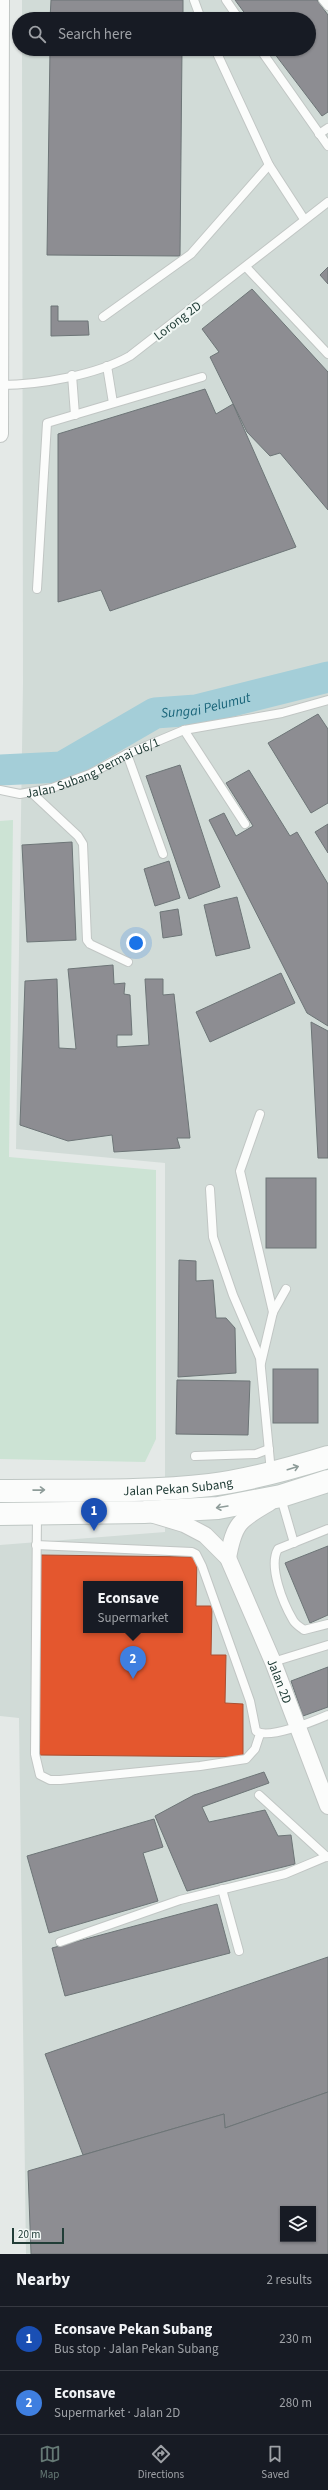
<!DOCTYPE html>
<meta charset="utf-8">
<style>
:root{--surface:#171b24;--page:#242831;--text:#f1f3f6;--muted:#9ea1a6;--line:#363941;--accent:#657975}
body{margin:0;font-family:"Source Sans 3",sans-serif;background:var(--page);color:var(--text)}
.controls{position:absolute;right:12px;bottom:12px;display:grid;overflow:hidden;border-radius:0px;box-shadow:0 1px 3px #0004}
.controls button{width:36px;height:36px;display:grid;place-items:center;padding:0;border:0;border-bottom:1px solid var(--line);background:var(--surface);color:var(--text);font:20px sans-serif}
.scale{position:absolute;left:12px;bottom:10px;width:52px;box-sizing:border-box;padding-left:4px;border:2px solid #213d37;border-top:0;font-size:11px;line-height:14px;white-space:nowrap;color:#213d37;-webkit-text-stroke:3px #f2f8f5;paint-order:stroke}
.you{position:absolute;left:136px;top:943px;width:14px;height:14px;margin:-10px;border:3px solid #fff;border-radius:50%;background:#1a73e8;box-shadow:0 0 0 6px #1a73e833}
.badge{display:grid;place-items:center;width:26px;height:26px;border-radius:50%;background:var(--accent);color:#fff;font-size:13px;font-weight:700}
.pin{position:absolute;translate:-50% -33px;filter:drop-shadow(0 1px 2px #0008)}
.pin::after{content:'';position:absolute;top:21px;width:14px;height:12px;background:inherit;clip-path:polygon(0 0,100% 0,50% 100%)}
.popup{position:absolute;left:83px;top:1581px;width:100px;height:52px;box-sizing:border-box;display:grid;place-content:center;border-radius:0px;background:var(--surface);filter:drop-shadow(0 1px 3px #0005);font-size:13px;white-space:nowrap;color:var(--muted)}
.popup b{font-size:15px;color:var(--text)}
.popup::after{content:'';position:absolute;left:50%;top:100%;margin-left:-8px;border:8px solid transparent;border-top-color:var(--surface)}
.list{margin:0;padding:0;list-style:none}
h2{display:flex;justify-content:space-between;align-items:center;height:52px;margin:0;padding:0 16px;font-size:17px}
h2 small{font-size:13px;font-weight:400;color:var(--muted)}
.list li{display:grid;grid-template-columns:26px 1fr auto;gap:12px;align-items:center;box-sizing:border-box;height:64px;padding:0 16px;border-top:1px solid var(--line)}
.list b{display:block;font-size:15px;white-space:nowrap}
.list p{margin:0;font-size:13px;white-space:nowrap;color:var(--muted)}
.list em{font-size:13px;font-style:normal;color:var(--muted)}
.icon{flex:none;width:22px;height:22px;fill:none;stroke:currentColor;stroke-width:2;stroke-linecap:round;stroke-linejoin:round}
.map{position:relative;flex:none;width:328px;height:2254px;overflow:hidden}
.search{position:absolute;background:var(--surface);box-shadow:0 1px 3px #0004;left:12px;right:12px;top:12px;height:44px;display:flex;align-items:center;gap:10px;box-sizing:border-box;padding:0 14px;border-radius:22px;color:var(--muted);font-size:15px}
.sheet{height:180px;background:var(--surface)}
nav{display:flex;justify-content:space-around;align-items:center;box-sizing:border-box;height:56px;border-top:1px solid var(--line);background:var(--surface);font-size:11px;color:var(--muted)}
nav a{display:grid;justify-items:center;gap:2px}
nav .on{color:var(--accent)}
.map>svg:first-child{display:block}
.built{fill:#d1dbd7;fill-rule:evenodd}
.green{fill:#cce3d4}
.shops{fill:#e4572e;stroke:#aa4f31;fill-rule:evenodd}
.industry{fill:#8d8d92;stroke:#6d7577;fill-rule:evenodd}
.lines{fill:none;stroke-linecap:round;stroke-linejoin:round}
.river{stroke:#a4ced8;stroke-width:31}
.service-casing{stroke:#c1c6c4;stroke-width:10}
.minor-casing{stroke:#c1c6c4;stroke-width:18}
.secondary-casing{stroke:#bfc7c4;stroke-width:24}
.service{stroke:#fbfcfb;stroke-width:8}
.minor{stroke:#fbfcfb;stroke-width:16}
.secondary{stroke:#fbfcfb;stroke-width:22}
.oneway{stroke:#8e9c99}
.labels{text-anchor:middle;stroke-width:4;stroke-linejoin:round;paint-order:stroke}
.street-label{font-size:13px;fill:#213d37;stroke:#f2f8f5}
.water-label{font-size:14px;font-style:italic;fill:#1a657a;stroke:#f2f8f5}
</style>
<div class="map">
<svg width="328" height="2254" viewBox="0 0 328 2254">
<rect width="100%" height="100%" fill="#e4e9e7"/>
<!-- built -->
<path class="built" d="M22,0H328V2254H26L19,1718L0,1716V1545L165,1532V1163L16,1149L23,683L22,49H309V19H22ZM86,1584H180V1630H86ZM283,2209H313V2239H283Z"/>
<!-- green -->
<path class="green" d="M13,820L9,1157L156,1170V1439L145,1462L0,1459V821Z"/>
<!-- shops -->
<path class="shops" d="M41,1555L197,1557L196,1606H212L211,1655H226L225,1703L243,1704V1757L39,1755ZM86,1584H180V1630H86Z"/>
<!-- industry -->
<g class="industry">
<path d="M51,0H183V19H50Z"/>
<path d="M235,0H317L328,15V112L322,116L271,49H309V19H249Z"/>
<path d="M50,49H182L180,256L47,255Z"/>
<path d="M328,267V284L320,275Z"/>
<path d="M252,289L328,372V510L280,453L270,456L247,432L210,357L219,352L202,329Z"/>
<path d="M51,306H58V321H88L89,335L51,336Z"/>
<path d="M205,389L216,414L233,404L296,547L110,611L101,590L58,602V434Z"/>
<path d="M318,714L328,729V803L311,813L268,743Z"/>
<path d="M180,765L220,887L189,899L146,776Z"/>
<path d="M249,770L290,836L297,832L328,884V1026L307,1013L209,820L224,813L236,836L253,826L226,783Z"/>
<path d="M328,824V853L315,832Z"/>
<path d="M72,842L76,940L27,942L22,845Z"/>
<path d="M169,861L180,898L155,906L144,869Z"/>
<path d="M237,897L250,948L216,956L204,905Z"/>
<path d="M178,909L182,935L163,938L160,912Z"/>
<path d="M113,965L114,984L125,983L124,994L130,995L132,1035H117V1047L149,1045L145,979H163V995L174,994L190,1138H177L180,1148L114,1152L112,1135L68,1141L20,1125L25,981L57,979L59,1048L76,1049L68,969Z"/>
<path d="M281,973L295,1003L210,1042L196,1012Z"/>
<path d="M311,1022L328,1031V1158H318Z"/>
<rect x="266" y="1178" width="50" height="70"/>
<path d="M179,1260L196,1261V1281L213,1280L216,1318H226L235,1328L236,1373L178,1377Z"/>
<rect x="273" y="1369" width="45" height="54"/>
<path d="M177,1380L250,1381L248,1435L176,1434Z"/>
<path d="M328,1546V1615L310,1623L285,1563Z"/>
<path d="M328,1667V1707L303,1716L291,1681Z"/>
<path d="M264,1772L269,1783L202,1807L209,1822L265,1810L278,1836L291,1835L295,1864L187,1891L155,1816L194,1795Z"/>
<path d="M154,1819L163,1847L143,1853L158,1901L49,1933L27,1856Z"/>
<path d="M217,1904L230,1953L65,1996L52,1948Z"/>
<path d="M328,1957V2092L225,2128L224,2114L83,2155L45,2054Z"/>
<path d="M328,2092V2254H31L28,2171L224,2114L225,2128ZM283,2209H313V2239H283Z"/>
</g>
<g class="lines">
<!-- river -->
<path class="river" id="s1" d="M0,770L62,767L155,713L196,710L328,677"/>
<!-- service casing -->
<g class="service-casing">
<g id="service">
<path d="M194,0L201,19"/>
<path d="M226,0L239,19"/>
<path d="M323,0L328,6"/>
<path d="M215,49L269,165L304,219"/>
<path d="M260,49L328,146"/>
<path d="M319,134L328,128"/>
<path d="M246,267L328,354"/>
<path d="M103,317L191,254L269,165"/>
<path d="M107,366L113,403"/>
<path d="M72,375L75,415"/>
<path d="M1,385C40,385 96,375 130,356L328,202"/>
<path d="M37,589L47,423L202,377"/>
<path d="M184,730L245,824"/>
<path d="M127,754L163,854"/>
<path id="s2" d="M0,790L20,794L52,788L90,774L127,754L184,730L282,713L328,700"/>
<path d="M32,793L78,836L83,844L87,940L90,944L128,962"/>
<path d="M260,1114L240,1171L273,1312"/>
<path d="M210,1189L213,1237L233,1295L260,1358L271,1472"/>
<path d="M261,1363L273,1312L286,1289"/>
<path d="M195,1456L256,1454L269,1449"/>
<path d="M281,1498L294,1543"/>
<path d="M37,1514L35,1754L40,1775L50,1780H60L200,1766L246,1759L255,1749L260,1734"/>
<path d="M328,1529L278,1549C268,1566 283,1603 293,1620C295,1624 300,1627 304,1630L328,1624"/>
<path d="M36,1545L192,1552L196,1554L202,1566L250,1701L256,1731C268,1740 314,1721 328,1715"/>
<path d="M273,1662L328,1645"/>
<path d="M259,1795L327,1857"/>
<path d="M222,1889L239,1951"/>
<path d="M60,1942L180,1900L285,1874L328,1856"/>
</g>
</g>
<!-- minor casing -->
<g class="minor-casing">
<g id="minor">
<path d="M0,434L1,0"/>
<path id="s3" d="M154,1515L184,1524L205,1535L228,1558L273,1662L328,1806"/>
<path d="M228,1558C234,1524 239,1520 269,1503"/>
</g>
</g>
<!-- secondary casing -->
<g class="secondary-casing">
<g id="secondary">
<path id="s4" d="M0,1491C70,1490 141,1493 210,1485C250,1480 289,1469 328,1457"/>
<path d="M0,1514L144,1512L218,1508L281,1496L328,1481"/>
</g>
</g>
<!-- service -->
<use href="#service" class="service"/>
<!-- minor -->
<use href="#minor" class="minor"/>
<!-- secondary -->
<use href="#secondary" class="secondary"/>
</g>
<!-- one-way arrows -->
<defs><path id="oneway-shaft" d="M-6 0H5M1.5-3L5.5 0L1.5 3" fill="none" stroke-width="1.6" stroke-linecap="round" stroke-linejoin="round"/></defs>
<g class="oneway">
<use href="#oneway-shaft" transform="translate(293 1468) rotate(-17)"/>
<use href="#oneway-shaft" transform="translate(39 1490) rotate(-1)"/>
<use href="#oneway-shaft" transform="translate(222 1507) rotate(171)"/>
</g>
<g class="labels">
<!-- street labels -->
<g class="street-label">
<text transform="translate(177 320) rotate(-37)" y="5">Lorong 2D</text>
<text dy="5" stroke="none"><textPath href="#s2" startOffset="98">Jalan Subang Permai U6/1</textPath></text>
<text dy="5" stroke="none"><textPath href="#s4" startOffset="178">Jalan Pekan Subang</textPath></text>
<text dy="5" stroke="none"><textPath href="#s3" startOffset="221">Jalan 2D</textPath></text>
</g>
<!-- water labels -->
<g class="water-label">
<text dy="5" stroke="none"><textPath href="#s1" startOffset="221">Sungai Pelumut</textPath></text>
</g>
</g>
</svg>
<div class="controls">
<button><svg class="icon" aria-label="layers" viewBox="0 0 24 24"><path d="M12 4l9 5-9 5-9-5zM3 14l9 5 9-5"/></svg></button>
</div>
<div class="scale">20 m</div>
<div class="you"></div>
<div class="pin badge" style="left:94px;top:1531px;background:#1a4fb4">1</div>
<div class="pin badge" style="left:133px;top:1679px;background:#3f7fe0">2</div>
<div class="popup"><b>Econsave</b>Supermarket</div>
<div class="search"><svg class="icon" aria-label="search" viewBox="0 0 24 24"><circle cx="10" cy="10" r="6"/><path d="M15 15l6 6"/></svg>Search here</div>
</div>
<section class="sheet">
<h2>Nearby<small>2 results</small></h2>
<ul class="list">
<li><span class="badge" style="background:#1a4fb4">1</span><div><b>Econsave Pekan Subang</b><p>Bus stop · Jalan Pekan Subang</p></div><em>230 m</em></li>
<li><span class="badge" style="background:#3f7fe0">2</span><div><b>Econsave</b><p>Supermarket · Jalan 2D</p></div><em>280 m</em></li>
</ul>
</section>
<nav>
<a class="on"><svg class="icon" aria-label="map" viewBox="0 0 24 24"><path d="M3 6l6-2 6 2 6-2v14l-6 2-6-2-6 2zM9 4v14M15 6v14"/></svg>Map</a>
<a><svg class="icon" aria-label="directions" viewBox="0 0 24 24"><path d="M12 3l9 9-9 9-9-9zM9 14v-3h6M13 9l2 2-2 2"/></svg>Directions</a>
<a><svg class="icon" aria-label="saved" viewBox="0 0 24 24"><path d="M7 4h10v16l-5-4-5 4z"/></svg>Saved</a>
</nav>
